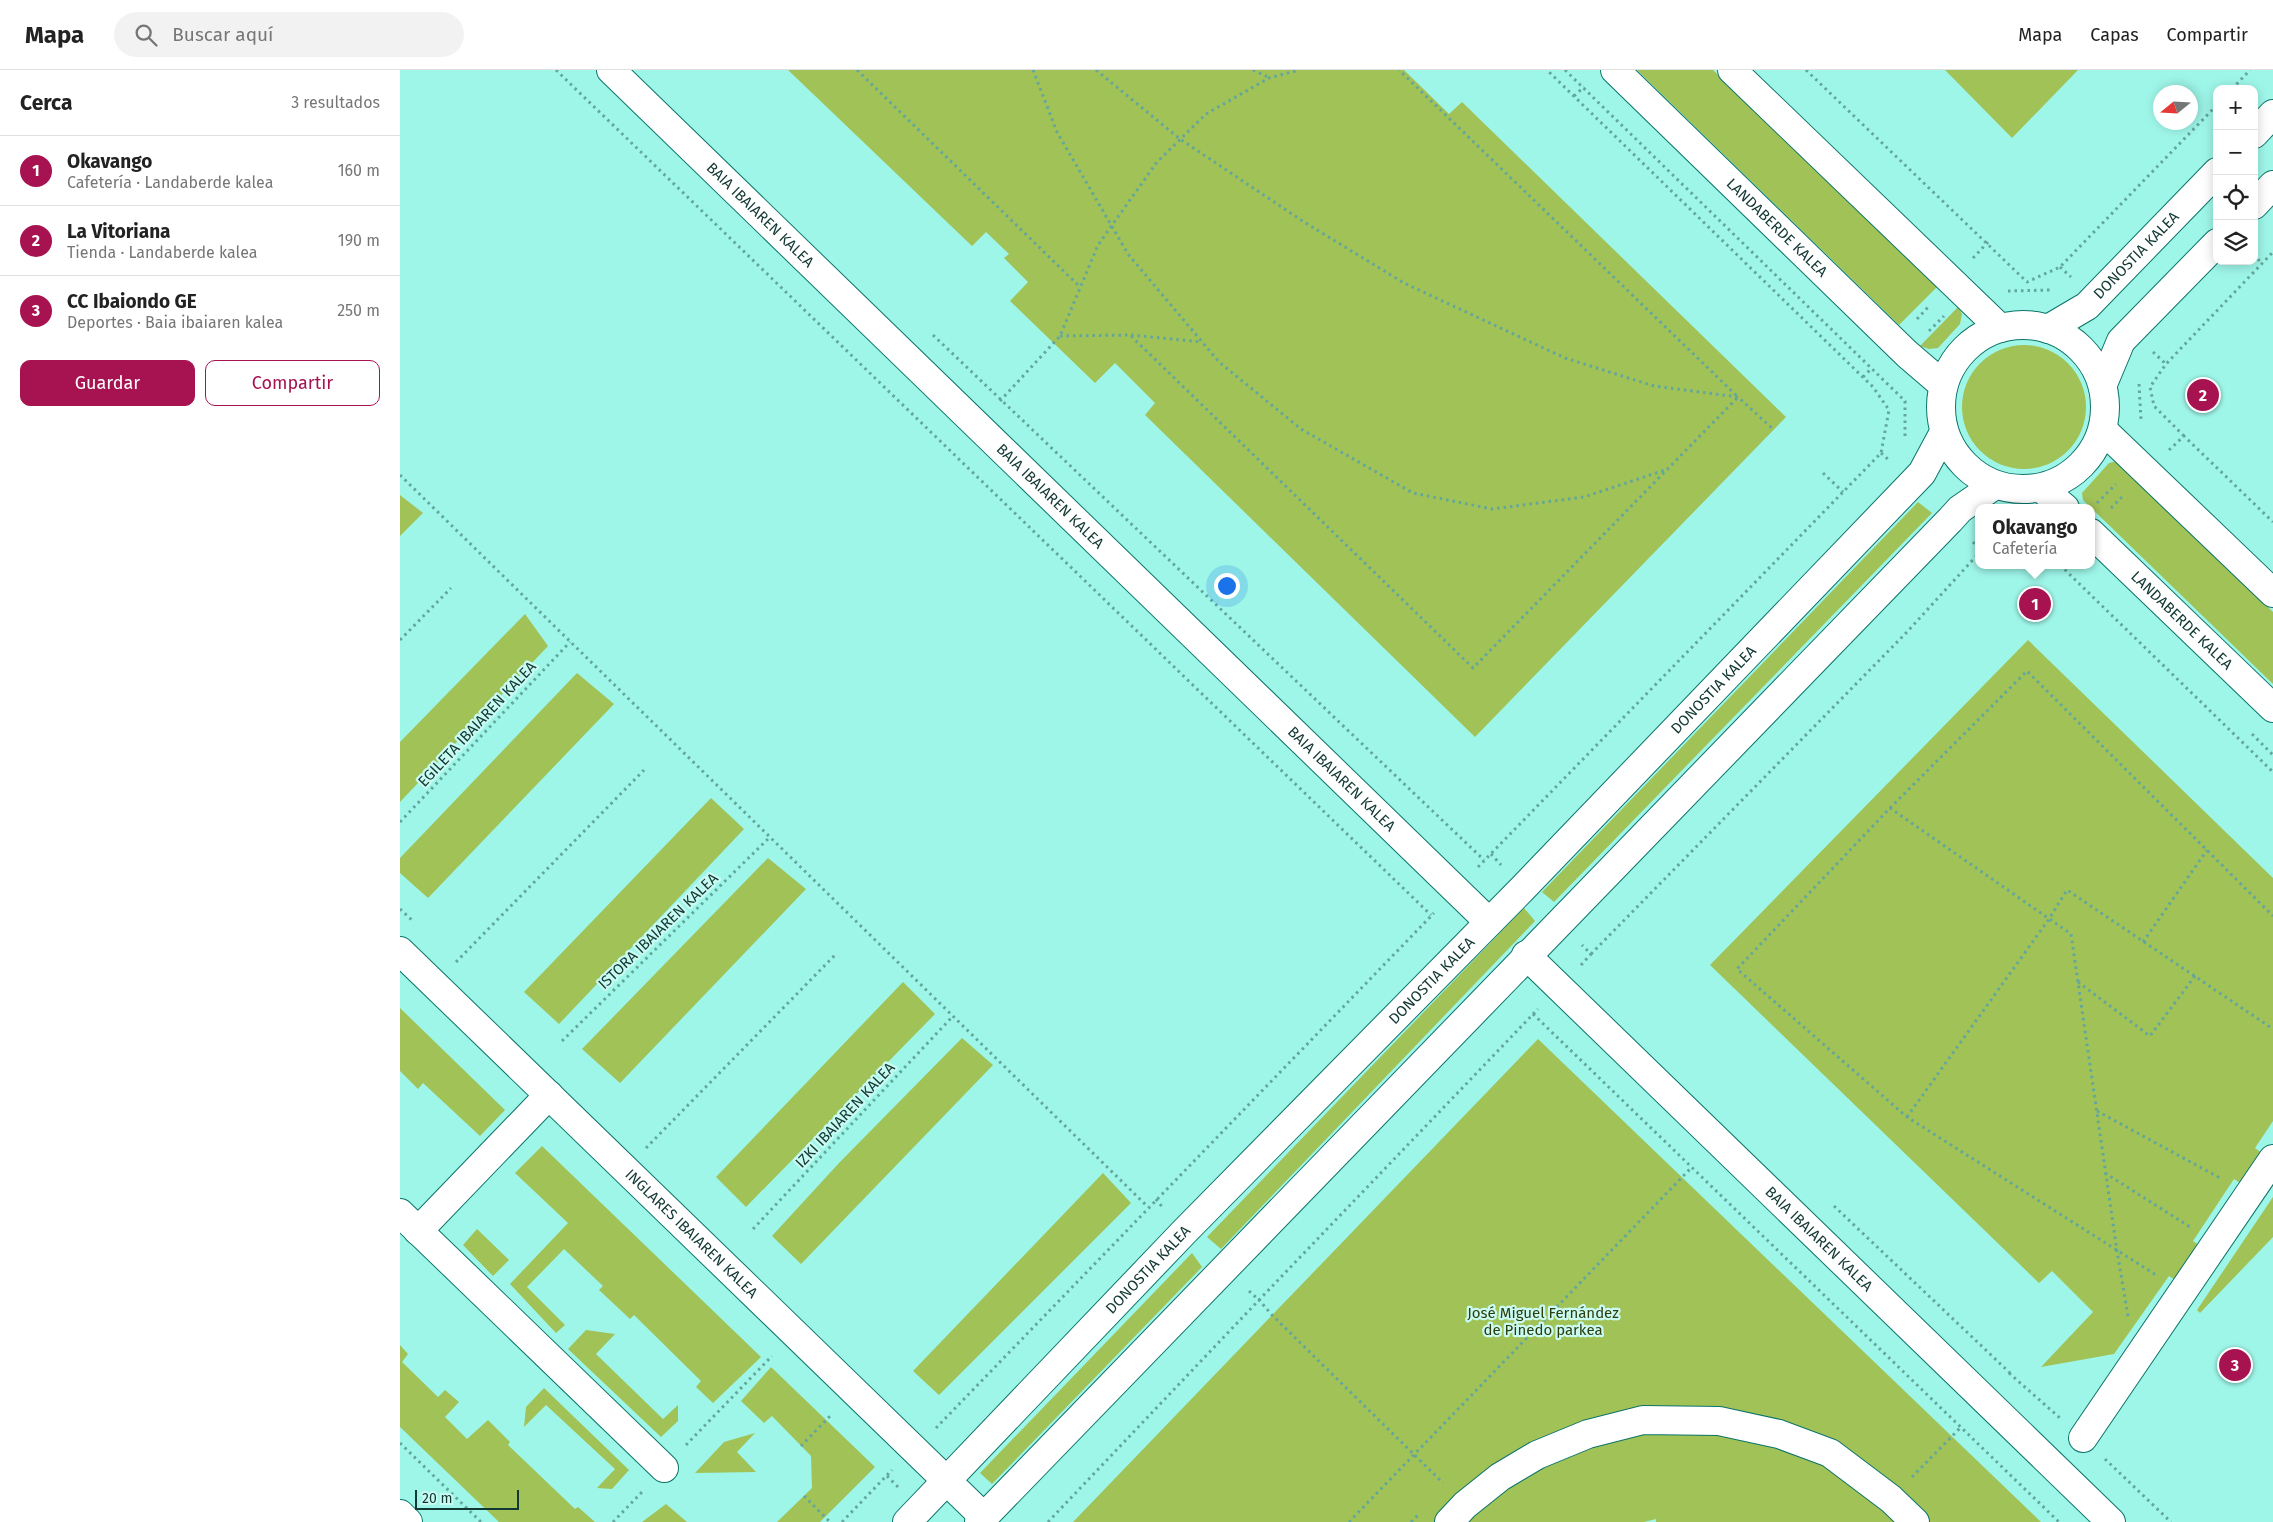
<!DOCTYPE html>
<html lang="es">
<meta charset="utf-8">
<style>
:root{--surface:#fff;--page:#f2f2f2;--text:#222;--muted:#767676;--line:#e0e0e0;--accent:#a61350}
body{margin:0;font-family:"Fira Sans",sans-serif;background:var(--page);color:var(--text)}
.controls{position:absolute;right:15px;top:15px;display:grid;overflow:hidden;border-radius:10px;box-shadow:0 2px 12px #0003}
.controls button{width:45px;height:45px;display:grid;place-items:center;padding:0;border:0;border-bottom:1px solid var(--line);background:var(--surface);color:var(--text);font:25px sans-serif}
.compass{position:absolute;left:1753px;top:15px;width:45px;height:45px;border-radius:50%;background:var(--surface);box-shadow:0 2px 12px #0003;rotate:252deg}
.scale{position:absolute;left:15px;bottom:12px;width:104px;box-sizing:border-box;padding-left:5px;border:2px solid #123833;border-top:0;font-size:14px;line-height:18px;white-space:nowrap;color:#123833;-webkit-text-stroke:4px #cafbf3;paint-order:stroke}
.you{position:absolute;left:826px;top:515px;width:18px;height:18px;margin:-12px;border:4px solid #fff;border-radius:50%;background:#1a73e8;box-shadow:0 0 0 8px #1a73e833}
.badge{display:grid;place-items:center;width:32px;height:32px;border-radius:50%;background:var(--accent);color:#fff;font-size:16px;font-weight:700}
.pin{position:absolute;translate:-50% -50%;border:2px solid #fff;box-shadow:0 1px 5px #0006}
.popup{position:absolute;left:1575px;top:434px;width:120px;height:65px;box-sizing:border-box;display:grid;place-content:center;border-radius:10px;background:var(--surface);filter:drop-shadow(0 1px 4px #0005);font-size:16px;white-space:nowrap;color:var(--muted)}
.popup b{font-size:19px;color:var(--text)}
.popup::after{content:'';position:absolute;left:50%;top:100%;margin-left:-10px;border:10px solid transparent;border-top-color:var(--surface)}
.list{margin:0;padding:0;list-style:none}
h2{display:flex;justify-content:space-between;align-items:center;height:65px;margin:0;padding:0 20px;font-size:21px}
h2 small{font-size:16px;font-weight:400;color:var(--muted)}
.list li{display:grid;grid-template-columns:32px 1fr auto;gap:15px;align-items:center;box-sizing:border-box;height:70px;padding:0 20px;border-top:1px solid var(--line)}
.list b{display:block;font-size:19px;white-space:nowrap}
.list p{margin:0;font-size:16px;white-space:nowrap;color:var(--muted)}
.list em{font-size:16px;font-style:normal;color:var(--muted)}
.actions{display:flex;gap:10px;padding:15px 20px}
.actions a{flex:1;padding:11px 0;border:1px solid var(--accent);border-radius:10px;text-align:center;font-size:18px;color:var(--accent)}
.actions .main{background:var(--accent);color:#fff}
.icon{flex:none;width:28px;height:28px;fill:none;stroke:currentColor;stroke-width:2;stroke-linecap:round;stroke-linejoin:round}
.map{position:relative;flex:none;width:1873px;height:1452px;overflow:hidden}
header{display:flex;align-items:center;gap:30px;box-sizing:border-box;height:70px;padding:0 25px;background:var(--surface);border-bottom:1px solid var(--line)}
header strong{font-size:24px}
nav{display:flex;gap:28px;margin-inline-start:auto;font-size:18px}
.search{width:350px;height:45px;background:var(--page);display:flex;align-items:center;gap:12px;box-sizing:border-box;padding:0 18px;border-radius:28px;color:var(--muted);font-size:19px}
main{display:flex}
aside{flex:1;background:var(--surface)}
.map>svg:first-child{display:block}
.green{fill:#a1c257}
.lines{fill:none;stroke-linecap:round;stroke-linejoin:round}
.minor-casing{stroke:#0c7469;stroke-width:30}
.major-casing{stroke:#0c7469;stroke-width:30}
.path{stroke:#63a69c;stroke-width:3;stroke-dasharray:2.5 4;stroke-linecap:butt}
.minor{stroke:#fff;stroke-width:28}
.major{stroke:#fff;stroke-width:28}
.labels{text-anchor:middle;stroke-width:4.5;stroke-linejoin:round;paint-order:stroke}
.street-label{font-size:15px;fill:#123833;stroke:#cafbf3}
.park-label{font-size:15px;fill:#2e3c0c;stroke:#cafbf3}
</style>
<header>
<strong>Mapa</strong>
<div class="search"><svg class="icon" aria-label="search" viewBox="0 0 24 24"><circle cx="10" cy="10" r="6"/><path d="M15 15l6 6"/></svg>Buscar aquí</div>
<nav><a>Mapa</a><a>Capas</a><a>Compartir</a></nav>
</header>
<main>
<aside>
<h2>Cerca<small>3 resultados</small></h2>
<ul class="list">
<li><span class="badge">1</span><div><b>Okavango</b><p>Cafetería · Landaberde kalea</p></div><em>160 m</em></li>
<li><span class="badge">2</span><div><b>La Vitoriana</b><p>Tienda · Landaberde kalea</p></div><em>190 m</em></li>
<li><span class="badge">3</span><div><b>CC Ibaiondo GE</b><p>Deportes · Baia ibaiaren kalea</p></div><em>250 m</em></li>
</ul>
<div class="actions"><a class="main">Guardar</a><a>Compartir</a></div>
</aside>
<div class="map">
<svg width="1873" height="1452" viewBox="0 0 1873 1452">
<rect width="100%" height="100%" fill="#9ef6e9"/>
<!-- green -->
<g class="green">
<path d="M388,0H1004L1049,44L1062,32L1386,347L1075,667L745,345L755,333L715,293L695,313L610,231L628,212L604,188L609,184L586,162L572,176Z"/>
<path d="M1237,0H1313L1538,216L1499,255Z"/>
<path d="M1545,0H1678L1612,68Z"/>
<path d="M1558,237L1562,244L1560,254L1538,278L1529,279L1520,276Z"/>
<circle cx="1624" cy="337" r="62"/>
<path d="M1717,391L1873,542V614L1683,430L1682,423L1709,393Z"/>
<path d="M0,425L23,443L0,466Z"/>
<path d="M1518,432L1532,443L1154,832L1142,822Z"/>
<path d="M125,544L148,576L0,732V672Z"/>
<path d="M1628,570L1873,808V1051L1855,1078L1867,1087L1846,1117L1834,1109L1793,1171L1803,1178L1781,1214L1769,1206L1714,1284L1641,1297L1693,1242L1652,1201L1639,1213L1310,895Z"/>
<path d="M177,603L214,634L28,828L0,803V788Z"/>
<path d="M311,728L344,759L159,954L124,922Z"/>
<path d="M368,788L406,819L220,1013L182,979Z"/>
<path d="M1124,838L1135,851L821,1179L807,1167Z"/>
<path d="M503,912L535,944L346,1137L316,1107Z"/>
<path d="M0,938L105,1040L80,1066L23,1013L18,1019L0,1001Z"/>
<path d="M562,968L593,995L401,1194L372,1166L439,1093Z"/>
<path d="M1138,969L1641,1452H1256V1449L1244,1452H673Z"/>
<path d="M142,1076L361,1287L313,1333L296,1317L301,1311L234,1245L230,1249L199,1220L203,1216L164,1179L127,1217L165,1255L156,1263L110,1214L168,1153L115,1103Z"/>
<path d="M703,1103L731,1133L539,1325L513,1301Z"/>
<path d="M1873,1127V1167L1800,1243L1797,1240Z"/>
<path d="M77,1159L109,1190L93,1206L63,1175Z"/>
<path d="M792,1183L802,1197L592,1414L580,1403Z"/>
<path d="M186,1260L215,1264L196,1284L263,1349L278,1335V1351L261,1367L168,1279Z"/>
<path d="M0,1275L8,1284L2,1292L38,1327L45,1320L59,1332L45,1347L67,1369L88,1350L110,1372L108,1375L175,1439L178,1437L195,1452H99L0,1357Z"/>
<path d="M371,1297L475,1397L420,1452H377L412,1418L411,1386L372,1346L364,1353L341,1331Z"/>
<path d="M144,1318L229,1400L212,1419L197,1418L215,1399L146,1335L124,1357L126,1337Z"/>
<path d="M355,1363L337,1382L356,1402L295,1403L324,1372Z"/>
<path d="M266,1434L287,1452H242Z"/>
</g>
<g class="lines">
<!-- minor casing -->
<g class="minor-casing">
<g id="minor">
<path id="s1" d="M211,0L1089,852"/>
<path id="s2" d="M1215,0L1507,284L1542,314"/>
<path d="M1332,0L1600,258"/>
<path d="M1854,64L1873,44"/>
<path d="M1854,135L1873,115"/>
<circle cx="1623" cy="337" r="82"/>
<path id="s3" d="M1648,259L1687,236L1817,102"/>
<path d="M1703,314L1721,271L1817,173"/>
<path d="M1703,360L1873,523"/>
<path d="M1641,418L1665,438"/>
<path id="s4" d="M1691,463L1873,638"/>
<path id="s5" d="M0,881L584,1447"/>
<path id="s6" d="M1126,885L1711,1452"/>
<path d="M0,1143L264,1398"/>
<path d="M18,1161L149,1025"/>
<path d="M1683,1368L1873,1089"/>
<path id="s7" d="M507,1452L784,1162L1123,818L1522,403L1544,362"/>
<path d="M579,1452L1550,450L1560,439L1595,415"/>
<path d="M1049,1452L1065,1435L1100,1407L1137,1385L1188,1364L1243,1350L1319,1351L1379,1364L1430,1383L1491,1429L1515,1452"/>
</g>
</g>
<!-- major casing -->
<g class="major-casing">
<path id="major" d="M0,1444L8,1452"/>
</g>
<!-- path -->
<g class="path">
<path d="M156,0L1031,845"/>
<path d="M457,0L680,217"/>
<path d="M633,0L657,62L728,184L819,292L901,359L1013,423L1092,439L1184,427L1265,400"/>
<path d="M696,0L780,69L904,152L1004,213L1165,288L1254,316L1338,327L1374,360"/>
<path d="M853,0L868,7"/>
<path d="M1165,0L1505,331V366"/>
<path d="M1406,0L1627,212L1660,197L1817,35"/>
<path d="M1832,19L1850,0"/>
<path d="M1174,26L1184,17"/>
<path d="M1854,184L1862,194"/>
<path d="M1573,188L1588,172"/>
<path d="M1660,197L1671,207"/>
<path d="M1608,221L1652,220"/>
<path d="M1517,249L1530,235"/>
<path d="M1529,261L1544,246"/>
<path d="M533,265L1084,790"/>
<path d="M731,265L802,272"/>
<path d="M660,266L730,265L1073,598L1338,327L999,0"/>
<path d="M1753,282L1766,294"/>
<path d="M1463,307L1472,298"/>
<path d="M1739,314L1741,350"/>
<path d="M600,331L660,266L698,175L757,92L806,44L869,8L899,0"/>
<path d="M1784,366L1754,336L1750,317L1766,294L1873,182"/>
<path d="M1769,380L1784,366L1873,452"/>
<path d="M1481,383L1490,391"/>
<path d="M1423,403L1443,422"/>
<path d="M0,405L748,1137"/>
<path d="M1697,433L1716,414"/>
<path d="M1711,438L1724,425"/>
<path d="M1573,472L1579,478"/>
<path d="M1660,495L1873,702"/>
<path d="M0,570L51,518"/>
<path d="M1852,664L1873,685"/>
<path d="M1490,738L1627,601L1873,846"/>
<path d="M0,752L170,572"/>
<path d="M1091,784L1101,795"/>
<path d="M1078,797L1481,383L1489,340L1473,317L1147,0"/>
<path d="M0,839L13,851"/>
<path d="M1743,872L1807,780"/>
<path d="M1191,884L1507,562L1579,483"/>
<path d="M56,892L244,700"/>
<path d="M1181,895L1191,884L1182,875"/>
<path d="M1678,912L1750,966L1795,906"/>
<path d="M1133,944L1659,1452"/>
<path d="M162,971L370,767"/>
<path d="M1697,1041L1820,1108"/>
<path d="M1507,1047L1649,849L1667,820L1873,959"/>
<path d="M246,1078L435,885"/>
<path d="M1705,1103L1790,1157"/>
<path d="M756,1129L763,1138"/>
<path d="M1434,1136L1610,1303"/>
<path d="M353,1159L553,946"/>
<path d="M849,1221L859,1230L1138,939"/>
<path d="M1728,1246L1717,1181L1671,864L1490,738L1337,899L1507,1047L1756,1205"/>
<path d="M1609,1303L1660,1348"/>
<path d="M536,1358L1034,843"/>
<path d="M0,1373L81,1452"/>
<path d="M286,1375L372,1286"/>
<path d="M401,1376L432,1344"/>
<path d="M1705,1389L1771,1452"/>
<path d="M487,1406L498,1417"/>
<path d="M1512,1407L1562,1356"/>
<path d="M404,1426L430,1452"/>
<path d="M213,1452L242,1422"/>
<path d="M442,1452L492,1400"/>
<path d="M648,1452L859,1230L872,1245L1043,1413"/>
<path d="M949,1452L1291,1098"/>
<path d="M1011,1452L1018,1445"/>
</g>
<!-- minor -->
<use href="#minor" class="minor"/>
<!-- major -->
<use href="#major" class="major"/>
</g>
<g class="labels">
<!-- street labels -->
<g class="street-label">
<text dy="5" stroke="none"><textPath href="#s1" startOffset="208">BAIA IBAIAREN KALEA</textPath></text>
<text dy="5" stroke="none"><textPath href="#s2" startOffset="226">LANDABERDE KALEA</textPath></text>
<text dy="5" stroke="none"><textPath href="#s3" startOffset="116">DONOSTIA KALEA</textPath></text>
<text dy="5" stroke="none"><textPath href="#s1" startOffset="612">BAIA IBAIAREN KALEA</textPath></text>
<text dy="5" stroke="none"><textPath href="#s4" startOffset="126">LANDABERDE KALEA</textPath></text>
<text dy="5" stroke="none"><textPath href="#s7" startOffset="1159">DONOSTIA KALEA</textPath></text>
<text transform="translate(77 654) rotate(-47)" y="5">EGILETA IBAIAREN KALEA</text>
<text dy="5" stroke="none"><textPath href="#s1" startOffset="1018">BAIA IBAIAREN KALEA</textPath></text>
<text transform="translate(258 861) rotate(-44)" y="5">ISTORA IBAIAREN KALEA</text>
<text dy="5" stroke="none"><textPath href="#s7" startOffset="754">DONOSTIA KALEA</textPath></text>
<text transform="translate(445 1045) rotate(-47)" y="5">IZKI IBAIAREN KALEA</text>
<text dy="5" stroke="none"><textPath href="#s5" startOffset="406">INGLARES IBAIAREN KALEA</textPath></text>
<text dy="5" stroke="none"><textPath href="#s6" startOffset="408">BAIA IBAIAREN KALEA</textPath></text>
<text dy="5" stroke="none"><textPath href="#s7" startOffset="349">DONOSTIA KALEA</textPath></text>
</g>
<!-- park labels -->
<g class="park-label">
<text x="1143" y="1248">José Miguel Fernández<tspan x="1143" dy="17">de Pinedo parkea</tspan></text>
</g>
</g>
</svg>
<div class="controls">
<button>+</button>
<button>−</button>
<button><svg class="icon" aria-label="locate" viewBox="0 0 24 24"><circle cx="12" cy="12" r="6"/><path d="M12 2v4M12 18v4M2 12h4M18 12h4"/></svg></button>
<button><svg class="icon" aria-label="layers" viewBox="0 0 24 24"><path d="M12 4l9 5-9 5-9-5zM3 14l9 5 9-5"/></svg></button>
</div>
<svg class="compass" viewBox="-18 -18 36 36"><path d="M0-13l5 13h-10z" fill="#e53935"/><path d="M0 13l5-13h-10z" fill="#767676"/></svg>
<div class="scale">20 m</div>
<div class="you"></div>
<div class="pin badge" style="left:1635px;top:534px">1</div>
<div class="popup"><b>Okavango</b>Cafetería</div>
<div class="pin badge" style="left:1803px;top:325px">2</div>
<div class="pin badge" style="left:1835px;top:1295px">3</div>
</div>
</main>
